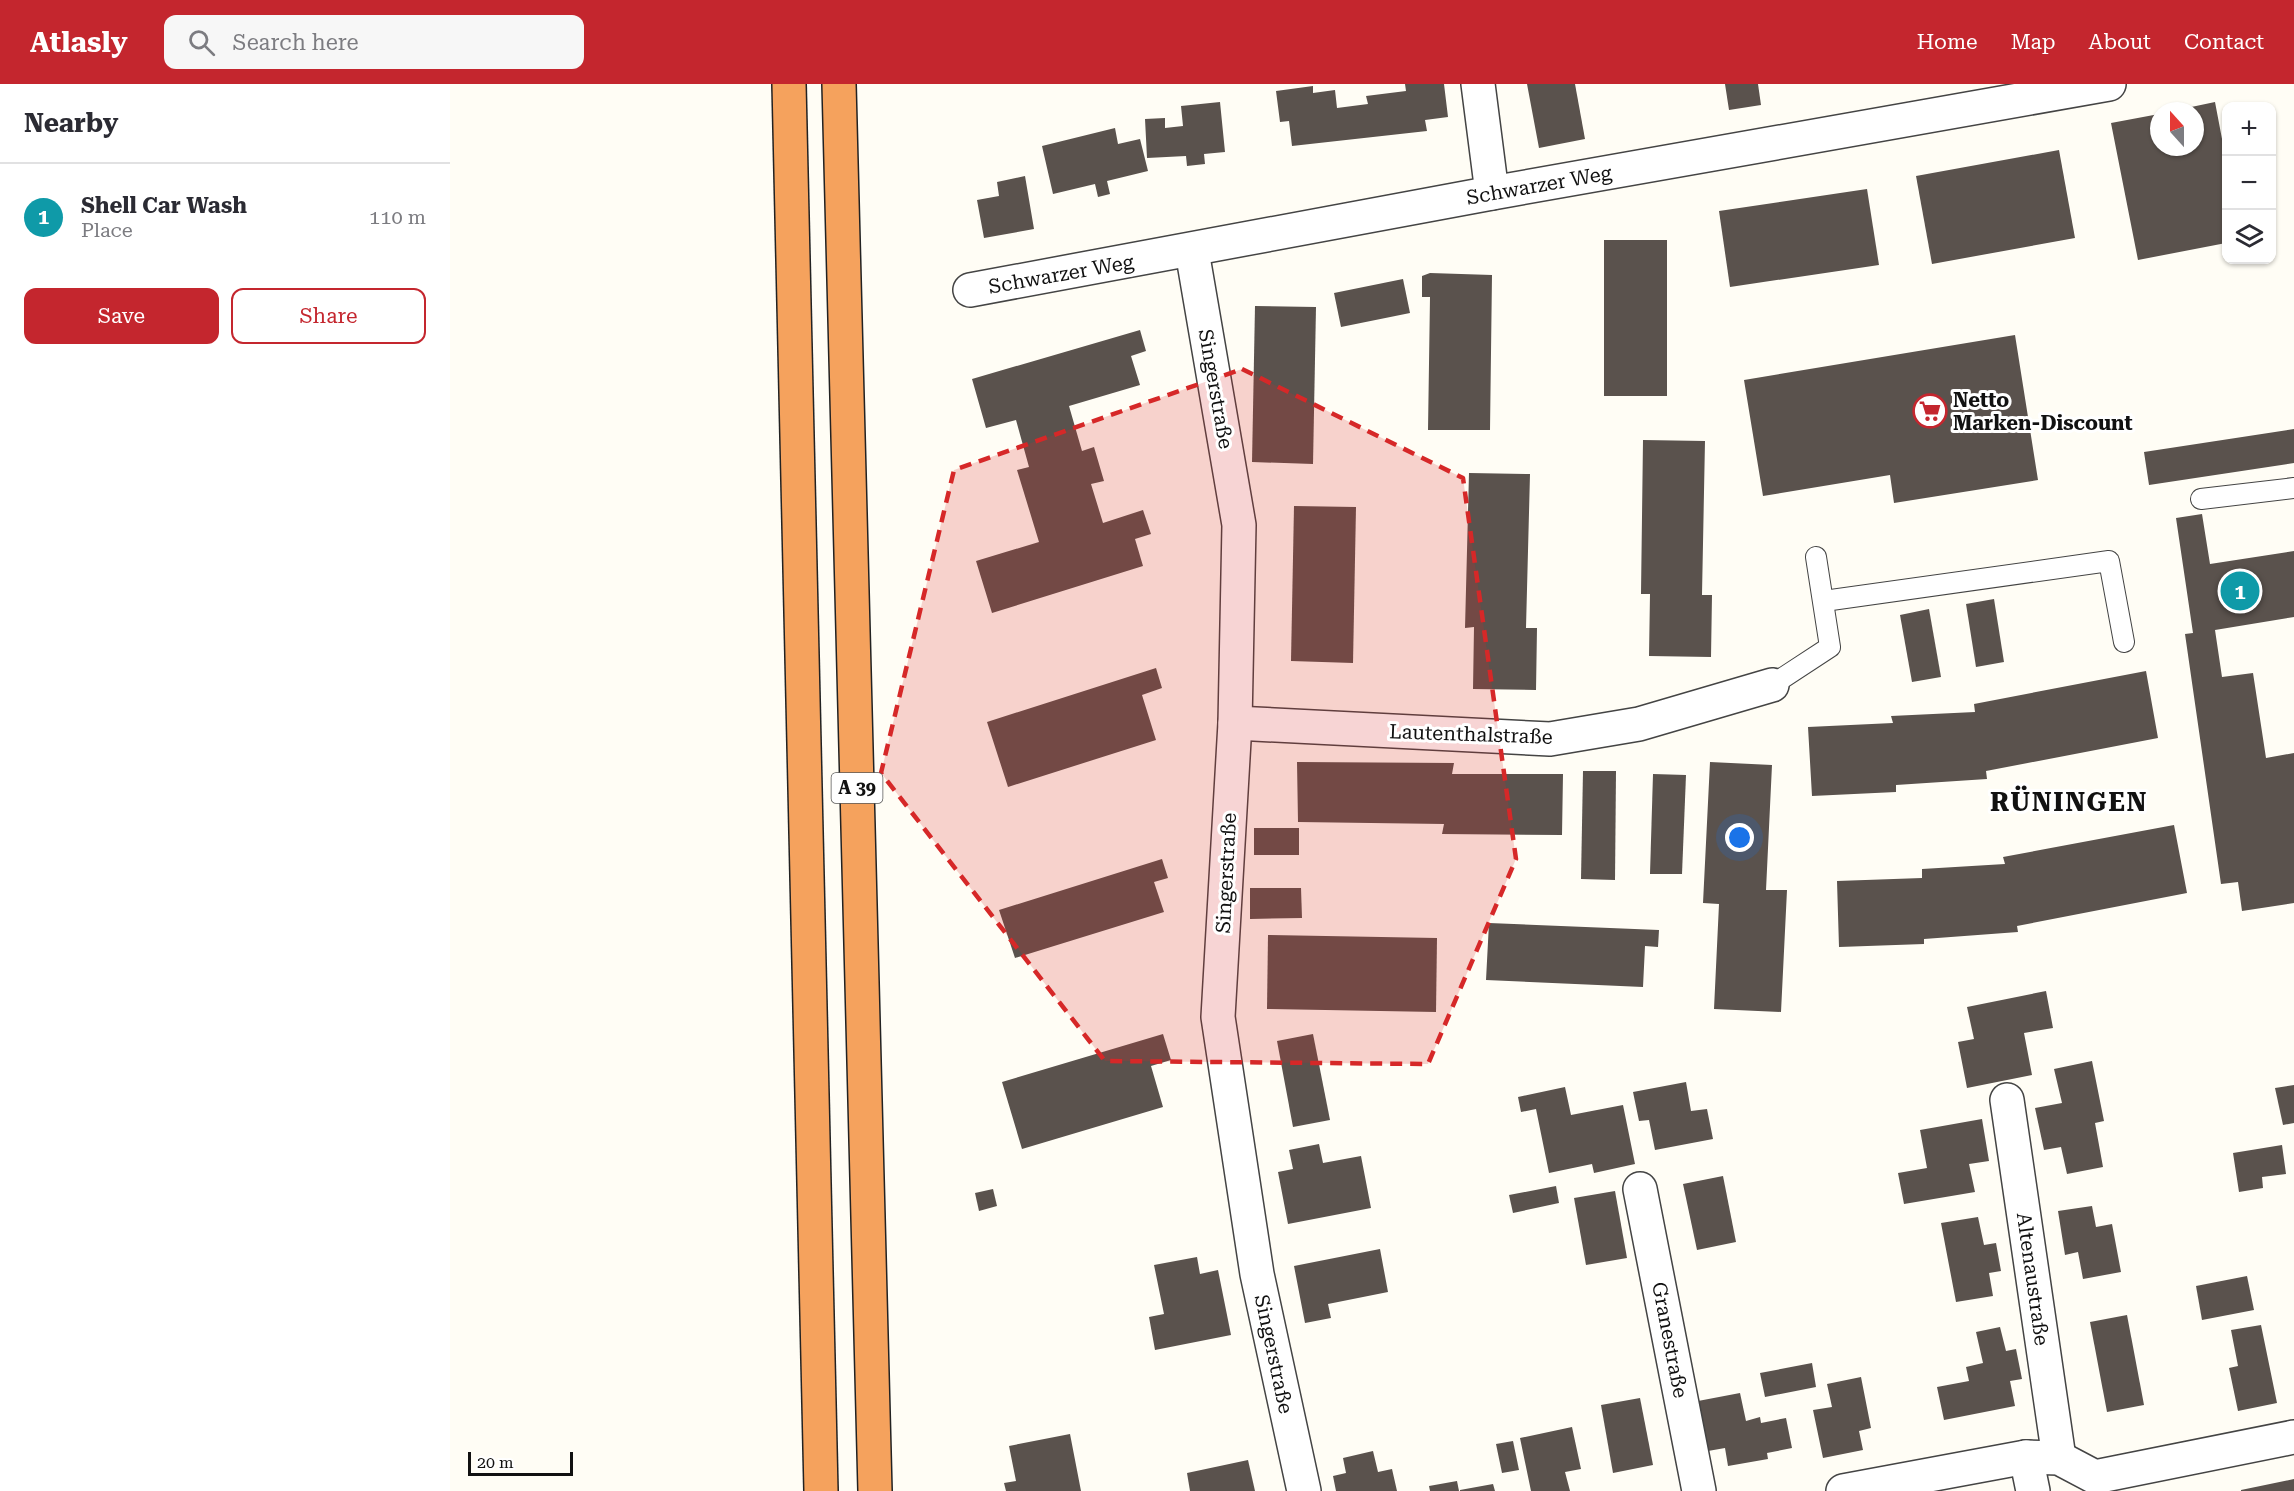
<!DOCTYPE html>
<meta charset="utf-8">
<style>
:root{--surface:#fff;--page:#f7f7f7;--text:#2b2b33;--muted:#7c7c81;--line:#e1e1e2;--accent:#c4262e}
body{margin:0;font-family:"Roboto Serif",serif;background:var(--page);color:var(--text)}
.controls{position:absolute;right:18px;top:18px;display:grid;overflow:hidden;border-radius:12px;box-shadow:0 2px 4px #0004}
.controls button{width:54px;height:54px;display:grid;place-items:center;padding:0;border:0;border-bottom:2px solid var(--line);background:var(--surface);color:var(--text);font:30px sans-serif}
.compass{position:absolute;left:1700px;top:18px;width:54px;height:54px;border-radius:50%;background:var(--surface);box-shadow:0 2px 4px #0004;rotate:339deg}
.scale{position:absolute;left:18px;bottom:15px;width:105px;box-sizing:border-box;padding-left:6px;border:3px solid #111;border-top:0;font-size:16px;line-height:21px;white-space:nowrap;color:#111;-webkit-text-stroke:4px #fff;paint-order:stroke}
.you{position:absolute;left:1290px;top:754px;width:21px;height:21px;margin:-15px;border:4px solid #fff;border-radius:50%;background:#1a73e8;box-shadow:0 0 0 9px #1a73e833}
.badge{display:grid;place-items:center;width:39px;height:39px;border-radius:50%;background:var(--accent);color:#fff;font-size:20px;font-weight:700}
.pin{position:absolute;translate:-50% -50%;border:3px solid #fff;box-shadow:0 2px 6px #0006}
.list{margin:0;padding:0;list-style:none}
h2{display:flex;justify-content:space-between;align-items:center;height:78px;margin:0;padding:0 24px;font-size:26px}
h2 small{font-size:20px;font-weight:400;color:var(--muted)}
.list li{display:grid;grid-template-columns:39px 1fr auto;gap:18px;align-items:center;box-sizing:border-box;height:108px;padding:0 24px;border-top:2px solid var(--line)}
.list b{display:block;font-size:22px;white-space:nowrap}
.list p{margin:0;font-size:20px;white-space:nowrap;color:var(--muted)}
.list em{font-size:20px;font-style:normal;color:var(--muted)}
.actions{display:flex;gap:12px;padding:18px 24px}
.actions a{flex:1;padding:14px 0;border:2px solid var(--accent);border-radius:12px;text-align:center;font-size:21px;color:var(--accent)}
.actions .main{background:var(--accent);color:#fff}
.icon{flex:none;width:33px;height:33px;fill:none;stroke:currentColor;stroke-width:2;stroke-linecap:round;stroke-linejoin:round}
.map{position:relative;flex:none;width:1844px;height:1407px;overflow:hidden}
header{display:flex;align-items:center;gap:36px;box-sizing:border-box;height:84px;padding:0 30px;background:var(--accent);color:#fff}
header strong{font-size:28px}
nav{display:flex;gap:33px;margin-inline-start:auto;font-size:21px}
.search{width:420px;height:54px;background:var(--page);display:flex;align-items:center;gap:15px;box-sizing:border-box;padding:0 21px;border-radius:12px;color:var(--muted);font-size:22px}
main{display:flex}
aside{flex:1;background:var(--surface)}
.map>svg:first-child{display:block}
.building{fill:#5a524d}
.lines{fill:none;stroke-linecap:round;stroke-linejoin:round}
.service-casing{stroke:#444;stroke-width:22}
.minor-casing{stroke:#444;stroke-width:36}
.motorway-casing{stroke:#222;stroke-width:36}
.service{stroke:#fff;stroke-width:20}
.minor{stroke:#fff;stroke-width:33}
.motorway{stroke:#f5a25d;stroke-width:33}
.marked{fill:#d62828;fill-opacity:0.2;stroke:#d62828;stroke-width:4.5;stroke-dasharray:12 8;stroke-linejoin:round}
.labels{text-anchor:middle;stroke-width:6;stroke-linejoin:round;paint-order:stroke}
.shield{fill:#fff;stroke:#585858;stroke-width:1.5}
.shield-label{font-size:18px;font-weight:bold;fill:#111}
.street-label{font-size:20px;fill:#111;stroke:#fff}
.poi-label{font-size:20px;font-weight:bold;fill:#111;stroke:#fff;text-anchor:start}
.district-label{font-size:26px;font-weight:bold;letter-spacing:1.5px;fill:#111;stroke:#fff}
</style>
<header>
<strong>Atlasly</strong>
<div class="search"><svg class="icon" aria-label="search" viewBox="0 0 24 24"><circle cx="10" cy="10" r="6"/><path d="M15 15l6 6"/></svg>Search here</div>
<nav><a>Home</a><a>Map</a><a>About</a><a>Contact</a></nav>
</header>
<main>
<aside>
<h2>Nearby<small></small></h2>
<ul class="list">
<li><span class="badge" style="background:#0f9aa8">1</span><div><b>Shell Car Wash</b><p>Place</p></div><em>110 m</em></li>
</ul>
<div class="actions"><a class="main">Save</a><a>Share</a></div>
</aside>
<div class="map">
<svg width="1844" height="1407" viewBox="0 0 1844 1407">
<rect width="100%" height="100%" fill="#fffdf5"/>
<!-- building -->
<g class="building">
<path d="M955,0H994L998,33L975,36L977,47L842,62L839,37L830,38L826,7L863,2V9L885,6L887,24L918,20L916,12L956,7Z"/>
<path d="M1077,0H1125L1135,55L1089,64Z"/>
<path d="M1275,0H1308L1311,21L1279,26Z"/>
<path d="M770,18L775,68L754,70L755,80L737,82L736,72L697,74L695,35L715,34V44L733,42L731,22Z"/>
<path d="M1765,18L1776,76V159L1688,176L1661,39L1709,30V63H1745V27L1727,26Z"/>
<path d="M665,44L668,60L690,55L698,87L657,97L660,110L648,113L645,100L603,110L592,62Z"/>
<path d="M1609,66L1625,154L1482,180L1466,92Z"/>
<path d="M575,92L584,145L534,154L527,116L549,112L547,98Z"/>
<path d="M1417,105L1429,181L1280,203L1269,127Z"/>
<rect x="1154" y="156" width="63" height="156"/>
<path d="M980,189L1042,191L1040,346H978L980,213H972V192Z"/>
<path d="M953,195L960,229L891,243L884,209Z"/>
<path d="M805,222L866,223L863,380L802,378Z"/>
<path d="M690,246L696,267L681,272L690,301L619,322L632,367L644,363L654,397L641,400L653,439L693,426L701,450L685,455L693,482L542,529L526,477L589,458L567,386L579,383L566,336L536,344L522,295Z"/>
<path d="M1565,251L1588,396L1444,419L1440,391L1313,412L1294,296Z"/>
<path d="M1844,345V379L1699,401L1694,368Z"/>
<path d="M1193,356L1255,357L1252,511H1262L1261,573L1199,572L1200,510H1191Z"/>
<path d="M1019,389L1080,390L1076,544H1087L1086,606L1023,605L1024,543L1015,544Z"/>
<path d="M844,422L906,423L903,579L841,577Z"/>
<path d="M1752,430L1760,480L1844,467V533L1765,546L1772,593L1803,589L1816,674L1844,669V819L1792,827L1788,798L1771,800L1735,550L1743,549L1726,434Z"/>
<path d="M1544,515L1554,578L1526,583L1516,520Z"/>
<path d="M1479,525L1491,593L1462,598L1450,531Z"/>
<path d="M706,584L712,604L692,611L706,656L558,703L537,638Z"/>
<path d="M1696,587L1708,654L1536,687L1537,695L1446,701V708L1362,712L1358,643L1443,639L1441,632L1525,628L1524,620Z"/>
<path d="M847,678L1004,679L1002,690H1113L1112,751L992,750L994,740L848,738Z"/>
<path d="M1260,678L1322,681L1316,806H1337L1331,928L1264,925L1269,820L1253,819Z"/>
<path d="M1133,687H1166L1165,796L1131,795Z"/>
<path d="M1203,690L1236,691L1232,790H1200Z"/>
<path d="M1724,741L1737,809L1567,842L1568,848L1474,855V860L1389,863L1387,797L1472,794V785L1555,780L1553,773Z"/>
<rect x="804" y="744" width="45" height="27"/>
<path d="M712,775L718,794L704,798L714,828L565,874L549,826Z"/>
<path d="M800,804H851L852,834L800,835Z"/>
<path d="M1039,839L1209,846L1208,863L1195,862L1193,903L1036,896Z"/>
<path d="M818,851L987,854L986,928L817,925Z"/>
<path d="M1596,907L1603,944L1574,949L1582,991L1517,1004L1508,958L1524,955L1517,923Z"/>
<path d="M713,950L721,976L701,982L713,1023L572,1065L552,998Z"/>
<path d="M863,950L880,1036L843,1043L827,957Z"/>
<path d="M1642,977L1654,1037L1645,1039L1653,1083L1617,1090L1611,1063L1594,1066L1585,1024L1612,1019L1604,985Z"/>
<path d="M1236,998L1241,1027L1257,1025L1263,1055L1205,1066L1199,1036L1189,1037L1183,1008Z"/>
<path d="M1844,1001V1039L1833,1041L1825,1004Z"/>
<path d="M1115,1003L1121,1031L1173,1021L1185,1080L1144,1089L1142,1080L1099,1089L1086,1025L1071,1028L1068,1013Z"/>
<path d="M1532,1035L1539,1077L1519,1080L1525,1108L1454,1120L1448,1089L1477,1084L1470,1046Z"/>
<path d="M869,1060L873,1079L911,1072L921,1124L838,1140L828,1088L843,1085L839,1066Z"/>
<path d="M1832,1061L1836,1090L1812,1093L1813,1104L1789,1108L1783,1069Z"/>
<path d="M1273,1092L1286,1158L1247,1166L1233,1100Z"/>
<path d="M1106,1102L1109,1119L1063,1129L1059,1111Z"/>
<path d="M543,1105L547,1122L529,1127L525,1109Z"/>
<path d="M1165,1107L1177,1174L1136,1181L1124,1114Z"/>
<path d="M1642,1122L1646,1143L1662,1140L1671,1188L1633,1195L1628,1168L1615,1171L1608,1127Z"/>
<path d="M1528,1133L1534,1161L1546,1159L1551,1187L1539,1189L1543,1212L1506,1218L1491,1139Z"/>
<path d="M930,1165L938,1208L878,1220L881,1234L855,1239L844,1182Z"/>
<path d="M747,1173L750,1190L768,1186L781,1251L705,1266L699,1233L714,1230L704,1181Z"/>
<path d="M1797,1192L1804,1226L1752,1236L1746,1202Z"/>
<path d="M1677,1231L1694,1321L1657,1328L1640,1238Z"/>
<path d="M1811,1241L1827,1319L1788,1327L1779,1284L1788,1282L1781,1246Z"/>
<path d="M1550,1243L1556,1267L1566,1265L1572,1295L1560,1297L1565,1322L1494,1336L1487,1303L1519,1297L1516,1283L1533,1279L1526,1248Z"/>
<path d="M1362,1279L1366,1303L1315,1313L1310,1289Z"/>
<path d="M1411,1293L1421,1344L1409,1347L1413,1366L1373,1374L1363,1326L1382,1323L1377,1300Z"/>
<path d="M1290,1309L1296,1337L1310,1333L1311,1339L1336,1334L1342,1364L1317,1369L1318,1375L1278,1382L1275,1364L1258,1367L1248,1317Z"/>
<path d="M1190,1314L1203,1381L1163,1389L1151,1321Z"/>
<path d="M1122,1343L1131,1385L1115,1388L1120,1407H1081L1070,1354Z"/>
<path d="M620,1350L631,1407H556L554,1399L566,1397L559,1362Z"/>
<path d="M1063,1357L1069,1386L1052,1389L1046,1360Z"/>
<path d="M923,1367L928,1388L942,1385L947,1407H886L883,1392L896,1389L893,1374Z"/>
<path d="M798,1376L805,1407H740L737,1389Z"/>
<path d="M1844,1395V1407H1791V1406Z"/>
<path d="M1007,1397L1009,1407H980L979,1402Z"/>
<path d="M1043,1400L1045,1407H1010V1406Z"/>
</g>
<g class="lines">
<!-- service casing -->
<g class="service-casing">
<g id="service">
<path d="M1751,415L1844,404"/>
<path d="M1374,517L1659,477L1674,558"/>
<path d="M1322,601L1380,563L1366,473"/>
</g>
</g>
<!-- minor casing -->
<g class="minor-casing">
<g id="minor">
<path d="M1028,0L1042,109"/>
<path d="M742,167L789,441L785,639L768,933L807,1190L854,1407"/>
<path d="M520,206L1042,109L1659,0"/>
<path d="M785,639L1100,655L1189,640L1322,601"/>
<path d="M1557,1016L1609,1374"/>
<path d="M1190,1105L1249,1407"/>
<path d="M1576,1373L1583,1407"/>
<path d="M1393,1407L1576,1373L1609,1374L1645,1393L1844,1353"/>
</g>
</g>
<!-- motorway casing -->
<g class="motorway-casing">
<g id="motorway">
<path d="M339,0L371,1407"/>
<path d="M389,0L425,1407"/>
</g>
</g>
<!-- service -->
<use href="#service" class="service"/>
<!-- minor -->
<use href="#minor" class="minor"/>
<!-- motorway -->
<use href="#motorway" class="motorway"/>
</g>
<!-- marked area -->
<path class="marked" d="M792,285L1013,394L1066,775L978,980L655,977L431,689L504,386Z"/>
<!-- icons -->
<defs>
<g id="supermarket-ring" transform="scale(1.725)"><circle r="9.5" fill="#fff" stroke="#c4262e" stroke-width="1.5"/><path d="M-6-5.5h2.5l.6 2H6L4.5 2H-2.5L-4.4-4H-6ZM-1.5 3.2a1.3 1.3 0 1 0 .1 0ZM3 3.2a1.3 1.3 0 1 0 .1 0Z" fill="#c4262e"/></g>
</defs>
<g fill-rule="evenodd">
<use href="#supermarket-ring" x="1480" y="327"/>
</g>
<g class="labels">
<!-- shield labels -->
<rect class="shield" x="381.5" y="689" width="51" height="30" rx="4.5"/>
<g class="shield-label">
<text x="407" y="710">A 39</text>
</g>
<!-- street labels -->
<g class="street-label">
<text transform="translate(1089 101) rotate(-10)" y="7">Schwarzer Weg</text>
<text transform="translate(611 190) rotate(-10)" y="7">Schwarzer Weg</text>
<text transform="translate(766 305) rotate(80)" y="7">Singerstraße</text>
<text transform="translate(1021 650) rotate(2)" y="7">Lautenthalstraße</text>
<text transform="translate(776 789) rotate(-87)" y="7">Singerstraße</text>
<text transform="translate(1583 1195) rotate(82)" y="7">Altenaustraße</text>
<text transform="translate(1220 1256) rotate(79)" y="7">Granestraße</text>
<text transform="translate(824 1270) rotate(78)" y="7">Singerstraße</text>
</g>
<!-- poi labels -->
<g class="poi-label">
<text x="1503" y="323">Netto<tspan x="1503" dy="23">Marken-Discount</tspan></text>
</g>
<!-- district labels -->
<g class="district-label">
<text x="1619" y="727">RÜNINGEN</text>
</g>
</g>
</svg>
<div class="controls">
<button>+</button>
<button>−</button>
<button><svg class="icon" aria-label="layers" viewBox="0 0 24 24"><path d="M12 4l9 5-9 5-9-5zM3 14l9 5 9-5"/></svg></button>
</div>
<svg class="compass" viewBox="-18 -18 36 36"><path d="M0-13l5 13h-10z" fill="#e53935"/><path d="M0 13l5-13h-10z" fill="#7c7c81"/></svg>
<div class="scale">20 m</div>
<div class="you"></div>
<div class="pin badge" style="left:1790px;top:507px;background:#0f9aa8">1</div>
</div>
</main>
